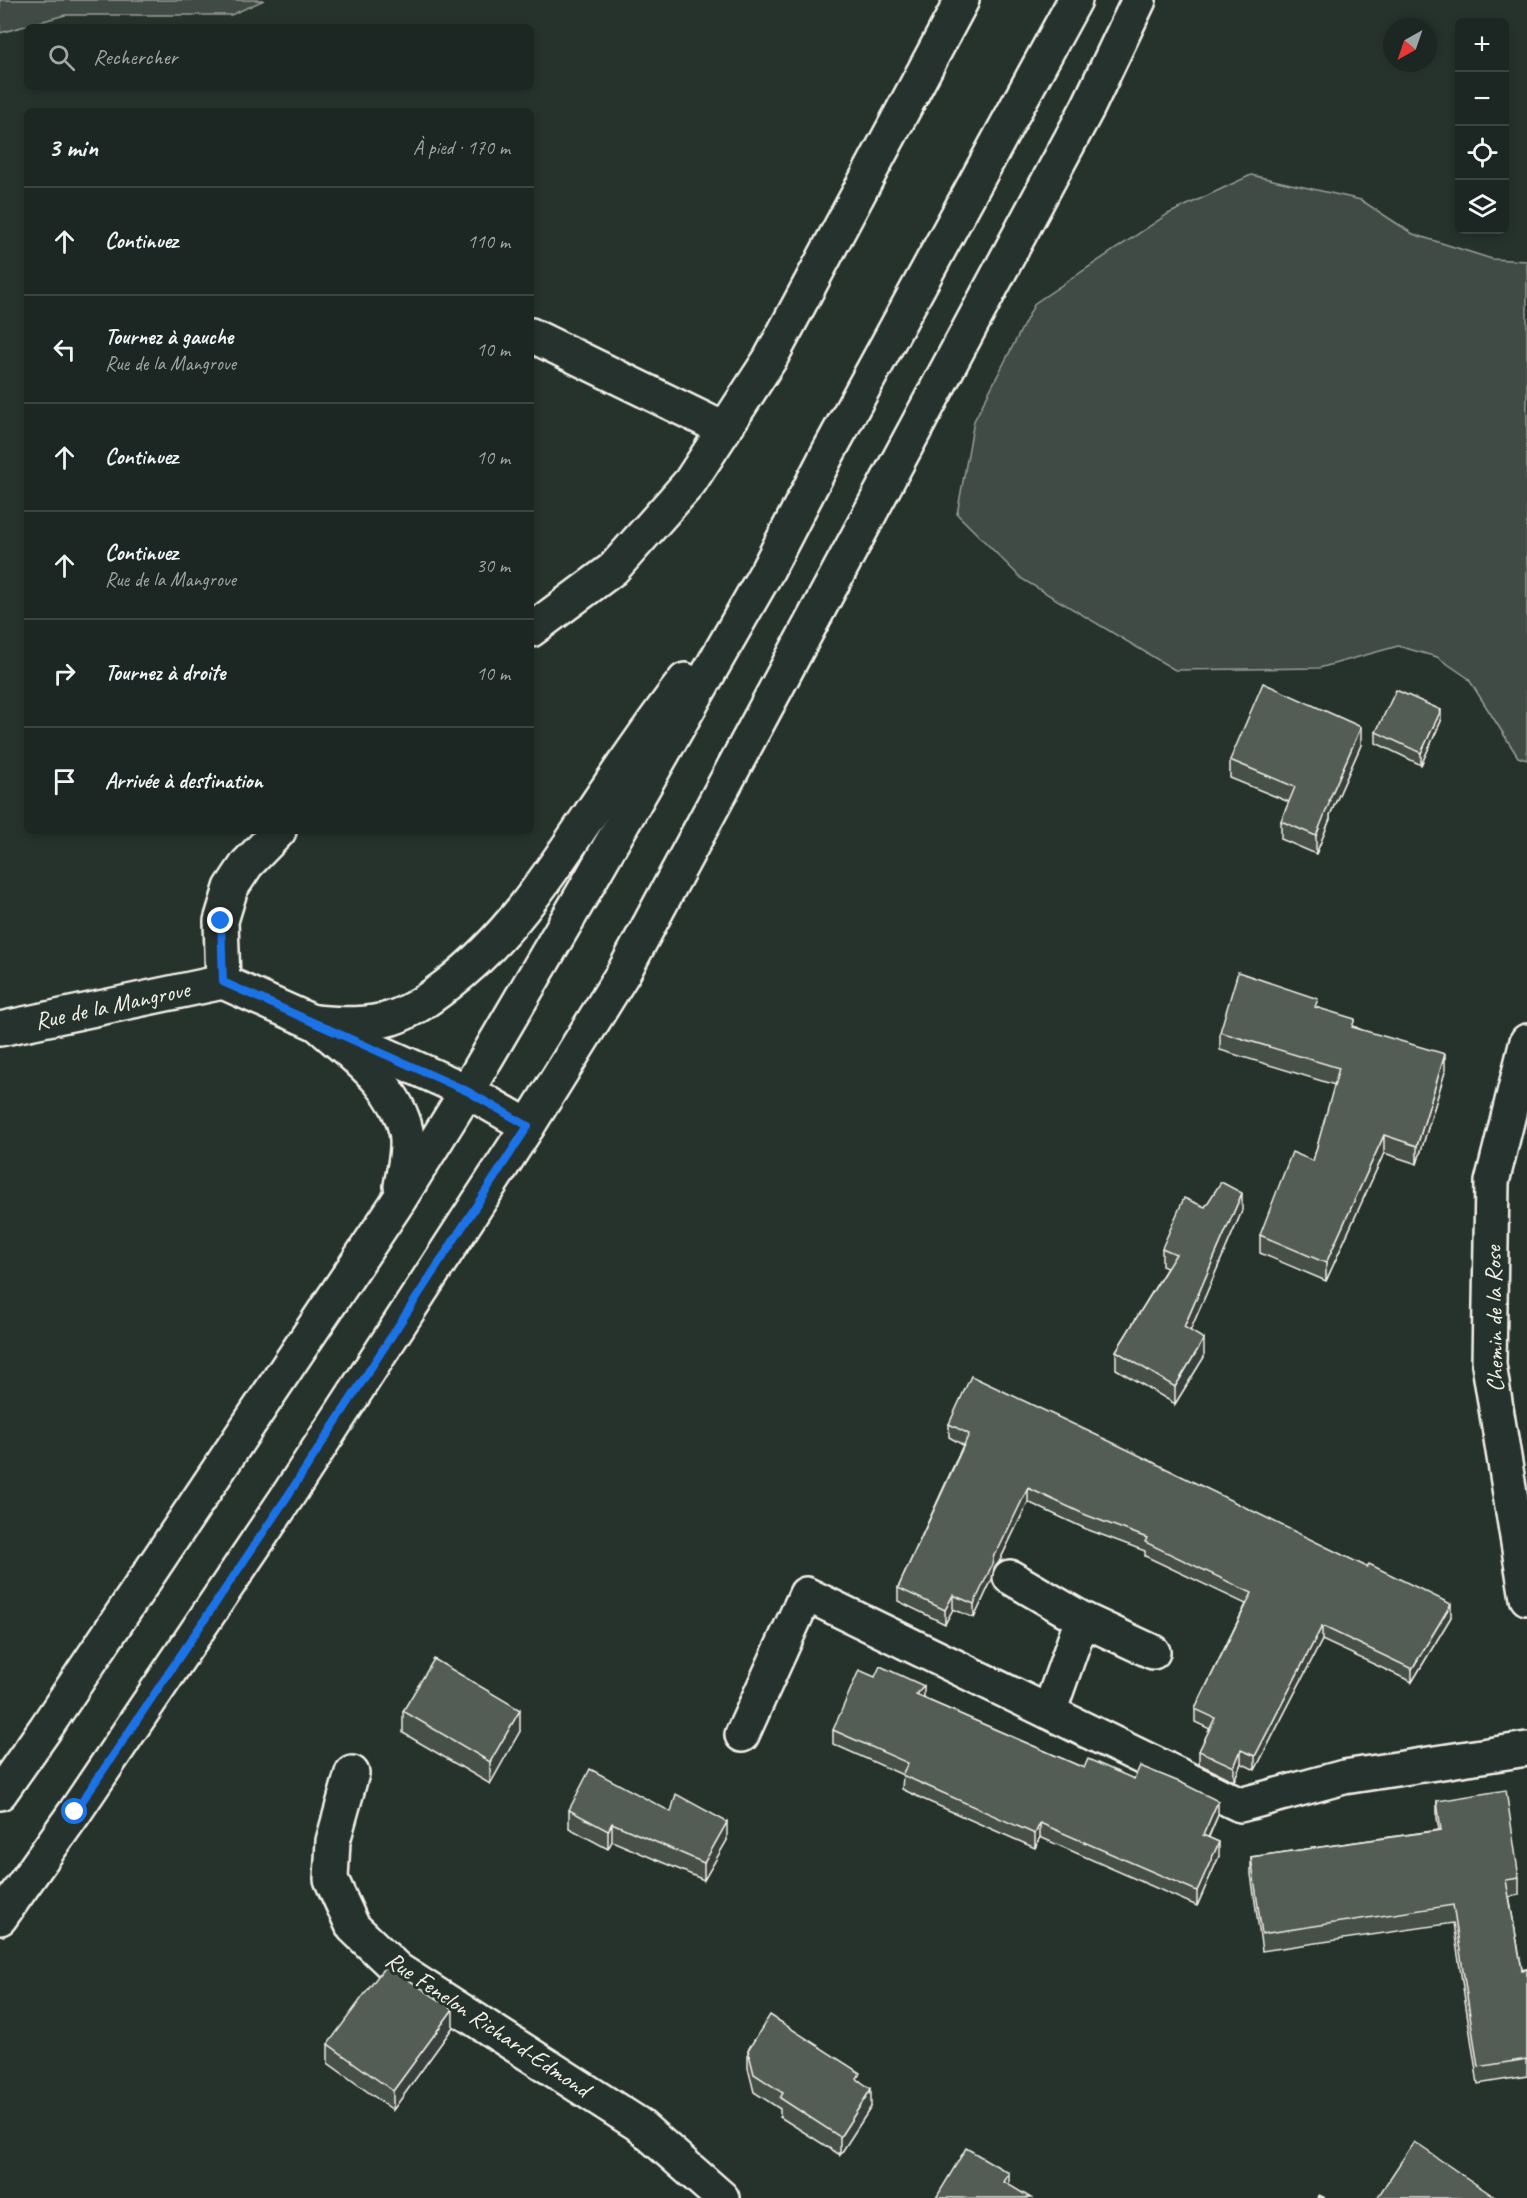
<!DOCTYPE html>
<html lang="fr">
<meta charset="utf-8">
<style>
:root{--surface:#1c2622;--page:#29322f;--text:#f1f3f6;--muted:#a0a5a5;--line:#3a4340}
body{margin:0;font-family:Caveat,sans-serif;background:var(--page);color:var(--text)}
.controls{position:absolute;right:18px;top:18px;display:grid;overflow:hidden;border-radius:9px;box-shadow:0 3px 9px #0003}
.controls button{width:54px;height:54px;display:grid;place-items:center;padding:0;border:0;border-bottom:2px solid var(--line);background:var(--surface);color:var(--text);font:30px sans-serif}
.compass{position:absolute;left:1383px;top:18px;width:54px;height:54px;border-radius:50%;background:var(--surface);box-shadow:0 3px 9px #0003;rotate:220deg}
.stop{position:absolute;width:18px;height:18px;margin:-14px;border:4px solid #1a73e8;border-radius:50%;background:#fff}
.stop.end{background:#1a73e8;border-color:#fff;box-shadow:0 2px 6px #0008}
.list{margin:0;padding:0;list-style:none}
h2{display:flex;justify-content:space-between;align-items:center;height:78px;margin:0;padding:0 24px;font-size:26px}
h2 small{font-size:20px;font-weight:400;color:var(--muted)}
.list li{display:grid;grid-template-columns:39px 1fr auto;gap:18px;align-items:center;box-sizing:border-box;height:108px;padding:0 24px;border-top:2px solid var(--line)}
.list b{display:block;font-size:22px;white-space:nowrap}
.list p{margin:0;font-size:20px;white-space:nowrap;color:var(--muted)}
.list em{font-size:20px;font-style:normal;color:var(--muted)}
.icon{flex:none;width:33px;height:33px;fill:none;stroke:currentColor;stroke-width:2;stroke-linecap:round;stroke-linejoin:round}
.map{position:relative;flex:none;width:1527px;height:2198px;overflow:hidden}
.search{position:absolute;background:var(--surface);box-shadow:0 3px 9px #0003;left:24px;top:24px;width:510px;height:66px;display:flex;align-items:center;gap:15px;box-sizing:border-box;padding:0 21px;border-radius:9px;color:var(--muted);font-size:22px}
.panel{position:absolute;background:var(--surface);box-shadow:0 3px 9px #0003;left:24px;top:108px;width:510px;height:726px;border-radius:9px}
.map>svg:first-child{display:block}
.green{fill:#414b45;stroke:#9a9e96;stroke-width:1.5}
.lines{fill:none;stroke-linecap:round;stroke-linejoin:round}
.minor-casing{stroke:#f4f1e8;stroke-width:38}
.major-casing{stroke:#f4f1e8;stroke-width:38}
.minor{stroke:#26332d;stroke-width:33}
.major{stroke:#26332d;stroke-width:33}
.wall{fill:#474f49;stroke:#f4f1e8;stroke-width:1.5}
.shaded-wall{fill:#39403c;stroke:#f4f1e8;stroke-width:1.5}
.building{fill:#525c55;stroke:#f4f1e8;stroke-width:1.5}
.route{stroke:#1a73e8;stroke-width:8}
.labels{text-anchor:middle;stroke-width:6;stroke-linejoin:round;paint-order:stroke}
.street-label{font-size:24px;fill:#f4f1e8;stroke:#26332d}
</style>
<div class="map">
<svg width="1527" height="2198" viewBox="0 0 1527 2198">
<rect width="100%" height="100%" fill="#26332d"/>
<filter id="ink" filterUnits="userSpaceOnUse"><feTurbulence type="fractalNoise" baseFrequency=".0167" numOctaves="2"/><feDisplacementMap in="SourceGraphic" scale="12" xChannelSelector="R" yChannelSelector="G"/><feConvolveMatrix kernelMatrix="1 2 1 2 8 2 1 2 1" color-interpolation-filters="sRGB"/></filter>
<g filter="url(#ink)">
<!-- green -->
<g class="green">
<path d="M0,0H264L231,15H65L0,33Z"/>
<path d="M1251,175L1361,200L1413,234L1492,259L1527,261V760L1518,757L1468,678L1437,657L1398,646L1319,668L1175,670L1022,579L957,514L974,421L1035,303L1168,214Z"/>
</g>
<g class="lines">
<!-- minor casing -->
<g class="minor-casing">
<g id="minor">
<path d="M531,335L724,429"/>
<path d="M531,630L613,569L690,482L770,359L962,0"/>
<path d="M223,982L221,921L231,888L247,864L279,831"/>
<path d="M0,1029L223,982L467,1091L528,1126"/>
<path d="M1010,1577L1082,1619L1153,1652"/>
<path d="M1049,1712L1082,1619"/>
<path d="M742,1735L806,1594L1240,1805L1344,1777L1527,1749"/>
<path d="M352,1773L333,1841L331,1879L353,1927L398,1970L638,2124L722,2198"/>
</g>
</g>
<!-- major casing -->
<g class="major-casing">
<g id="major">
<path d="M315,1022C342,1024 366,1026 392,1018C413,1011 430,998 447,985C514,934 558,861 605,792C631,754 657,716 685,680"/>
<path d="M315,1022C349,1053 396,1084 406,1131C410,1148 404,1169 401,1186"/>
<path d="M1527,1041L1492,1182L1489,1365L1527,1598"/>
<path d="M0,1793L45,1729L399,1200L467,1091L583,893L767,571L828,453L1075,0"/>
<path d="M0,1918L75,1812L287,1497L528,1126L625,970L1088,107L1139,0"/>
</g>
</g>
<!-- minor -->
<use href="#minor" class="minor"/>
<!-- major -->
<use href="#major" class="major"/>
</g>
<!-- wall -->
<g class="wall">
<path d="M1441,721L1421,765L1376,743V732Z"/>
<path d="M1361,745L1330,815V819L1316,854L1281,839V821L1289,802L1230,778V760Z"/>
<path d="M1318,1008L1445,1072L1417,1164L1384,1153L1326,1281L1260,1253V1235L1313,1161L1335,1085L1220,1050V1032Z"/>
<path d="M1205,1207L1242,1211L1190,1331L1204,1357L1175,1404L1116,1369V1351L1167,1268L1162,1266V1248Z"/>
<path d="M949,1424L1451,1617L1412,1682L1322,1640L1255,1770L1241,1763L1234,1781L1199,1764V1751L1210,1729L1195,1722V1709L1246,1604L1145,1556V1551L1086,1529L1028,1502L999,1562L994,1568L992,1579L974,1618L953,1609L945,1624L898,1601V1588L963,1445L949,1437Z"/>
<path d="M875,1677L1084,1768L1134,1779L1218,1815L1209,1837L1219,1856L1197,1906L1040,1837L1035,1848L925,1800L902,1789L903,1775L833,1744V1730Z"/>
<path d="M403,1711L520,1731L490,1784L403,1733Z"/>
<path d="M1437,1801L1519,1878V1895L1509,1897L1522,1970L1527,1969V2076L1478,2084L1453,1923L1262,1951L1251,1874V1857L1439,1830L1437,1818Z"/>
<path d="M569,1810L671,1812L727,1840L704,1880L612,1841L608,1849L569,1828Z"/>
<path d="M453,2027L393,2110L328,2063V2044Z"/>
<path d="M748,2050L860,2081L871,2107L840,2155L780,2117V2109L754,2092L748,2068Z"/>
</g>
<!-- shaded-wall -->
<g class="shaded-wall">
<path d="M1441,710V721L1421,765V753Z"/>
<path d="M1361,727V745L1330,815V819L1316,854V836L1329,800Z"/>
<path d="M1445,1054V1072L1417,1164V1146Z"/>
<path d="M1384,1135V1153L1326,1281V1263Z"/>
<path d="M1242,1193V1211L1184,1345V1327Z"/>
<path d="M1204,1339V1357L1175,1404V1387Z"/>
<path d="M1028,1488V1502L999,1562L994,1568L992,1579L974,1618V1604L994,1554Z"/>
<path d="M953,1595V1609L945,1624V1610Z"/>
<path d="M1451,1604V1617L1412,1682V1669Z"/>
<path d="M1322,1626V1640L1255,1770V1756Z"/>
<path d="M924,1686V1700L916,1695Z"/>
<path d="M520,1710V1731L490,1784V1762Z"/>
<path d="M1241,1750V1763L1234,1781V1767Z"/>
<path d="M1218,1801V1815L1203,1849V1835Z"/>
<path d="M727,1822V1840L704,1880V1863Z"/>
<path d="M612,1823V1841L608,1849V1831Z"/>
<path d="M1040,1823V1837L1035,1848V1834Z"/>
<path d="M1219,1842V1856L1197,1906V1891Z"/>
<path d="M453,2009V2027L393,2110V2091Z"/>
<path d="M871,2089V2107L840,2155V2137Z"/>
<path d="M1009,2173V2192L1004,2182Z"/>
</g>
<!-- building -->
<g class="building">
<path d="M1263,683L1361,727L1329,800L1330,801L1316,836L1281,821L1295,787L1230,760Z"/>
<path d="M1396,690L1441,710L1421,753L1376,732Z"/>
<path d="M1238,972L1318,999L1315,1007L1355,1019L1352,1027L1445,1054L1417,1146L1384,1135L1326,1263L1260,1235L1292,1152L1313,1161L1339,1068L1220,1032Z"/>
<path d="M1221,1182L1242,1193L1184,1327L1204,1339L1175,1387L1116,1351L1176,1254L1162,1248L1184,1198L1205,1207Z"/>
<path d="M971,1376L1126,1449L1367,1567L1369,1564L1451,1604L1412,1669L1322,1626L1255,1756L1241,1750L1234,1767L1199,1751L1215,1718L1195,1709L1252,1593L1145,1542L1147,1538L1086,1515L1028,1488L999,1548L994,1554L992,1565L974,1604L953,1595L945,1610L898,1588L969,1434L949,1424Z"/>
<path d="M434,1659L520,1710L490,1762L403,1711Z"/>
<path d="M880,1666L924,1686L916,1695L1084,1768L1088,1759L1134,1779L1140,1766L1182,1783L1218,1801L1203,1835L1219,1842L1197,1891L1040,1823L1035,1834L925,1785L902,1775L908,1763L833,1730L859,1670L875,1677Z"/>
<path d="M590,1769L671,1812L676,1794L727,1822L704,1863L612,1823L608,1831L569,1810Z"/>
<path d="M1506,1790L1519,1878L1506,1880L1522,1970L1527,1969V2059L1478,2067L1453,1905L1262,1934L1251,1857L1441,1830L1437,1801Z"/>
<path d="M386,1965L453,2009L393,2091L328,2044Z"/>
<path d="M770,2015L860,2073L857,2079L871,2089L840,2137L780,2098L783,2093L754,2074L748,2050Z"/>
<path d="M1414,2142L1496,2198H1377Z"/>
<path d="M966,2148L1009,2173L1004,2182L1031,2198H936Z"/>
<path d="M1319,2195L1325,2198H1317Z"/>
</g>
</g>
<g class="lines" filter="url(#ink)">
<!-- route -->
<path class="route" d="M75,1812L287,1497L528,1126L467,1091L223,982L221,921"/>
</g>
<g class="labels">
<!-- street labels -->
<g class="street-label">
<text transform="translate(112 1005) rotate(-12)" y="8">Rue de la Mangrove</text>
<text transform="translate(1494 1319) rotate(-91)" y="8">Chemin de la Rose</text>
<text transform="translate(488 2024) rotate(34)" y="8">Rue Fenelon Richard-Edmond</text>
</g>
</g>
</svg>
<div class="controls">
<button>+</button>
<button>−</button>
<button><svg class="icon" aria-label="locate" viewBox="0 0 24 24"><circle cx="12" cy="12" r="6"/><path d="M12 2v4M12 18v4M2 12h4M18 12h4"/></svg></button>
<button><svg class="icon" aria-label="layers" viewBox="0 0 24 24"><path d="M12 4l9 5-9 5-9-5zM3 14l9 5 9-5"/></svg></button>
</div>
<svg class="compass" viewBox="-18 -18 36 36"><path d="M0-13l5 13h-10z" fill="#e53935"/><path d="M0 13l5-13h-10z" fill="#a0a5a5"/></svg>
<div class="stop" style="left:75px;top:1812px"></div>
<div class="stop end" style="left:221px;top:921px"></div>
<div class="search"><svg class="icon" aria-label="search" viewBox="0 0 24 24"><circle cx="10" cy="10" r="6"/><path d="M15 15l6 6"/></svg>Rechercher</div>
<section class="panel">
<h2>3 min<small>À pied · 170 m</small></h2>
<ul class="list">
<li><svg class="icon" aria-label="ahead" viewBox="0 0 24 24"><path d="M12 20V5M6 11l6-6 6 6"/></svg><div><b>Continuez</b></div><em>110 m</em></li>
<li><svg class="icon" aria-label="left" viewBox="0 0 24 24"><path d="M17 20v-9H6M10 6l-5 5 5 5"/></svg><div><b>Tournez à gauche</b><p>Rue de la Mangrove</p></div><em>10 m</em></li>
<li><svg class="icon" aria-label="ahead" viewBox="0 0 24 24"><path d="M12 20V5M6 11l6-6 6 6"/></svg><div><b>Continuez</b></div><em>10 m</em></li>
<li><svg class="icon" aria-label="ahead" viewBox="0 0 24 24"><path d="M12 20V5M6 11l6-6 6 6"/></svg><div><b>Continuez</b><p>Rue de la Mangrove</p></div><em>30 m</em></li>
<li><svg class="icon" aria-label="right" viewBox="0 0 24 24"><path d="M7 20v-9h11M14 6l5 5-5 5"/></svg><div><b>Tournez à droite</b></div><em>10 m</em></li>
<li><svg class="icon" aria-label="arrive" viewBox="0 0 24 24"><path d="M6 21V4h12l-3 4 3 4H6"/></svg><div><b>Arrivée à destination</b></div></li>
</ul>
</section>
</div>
